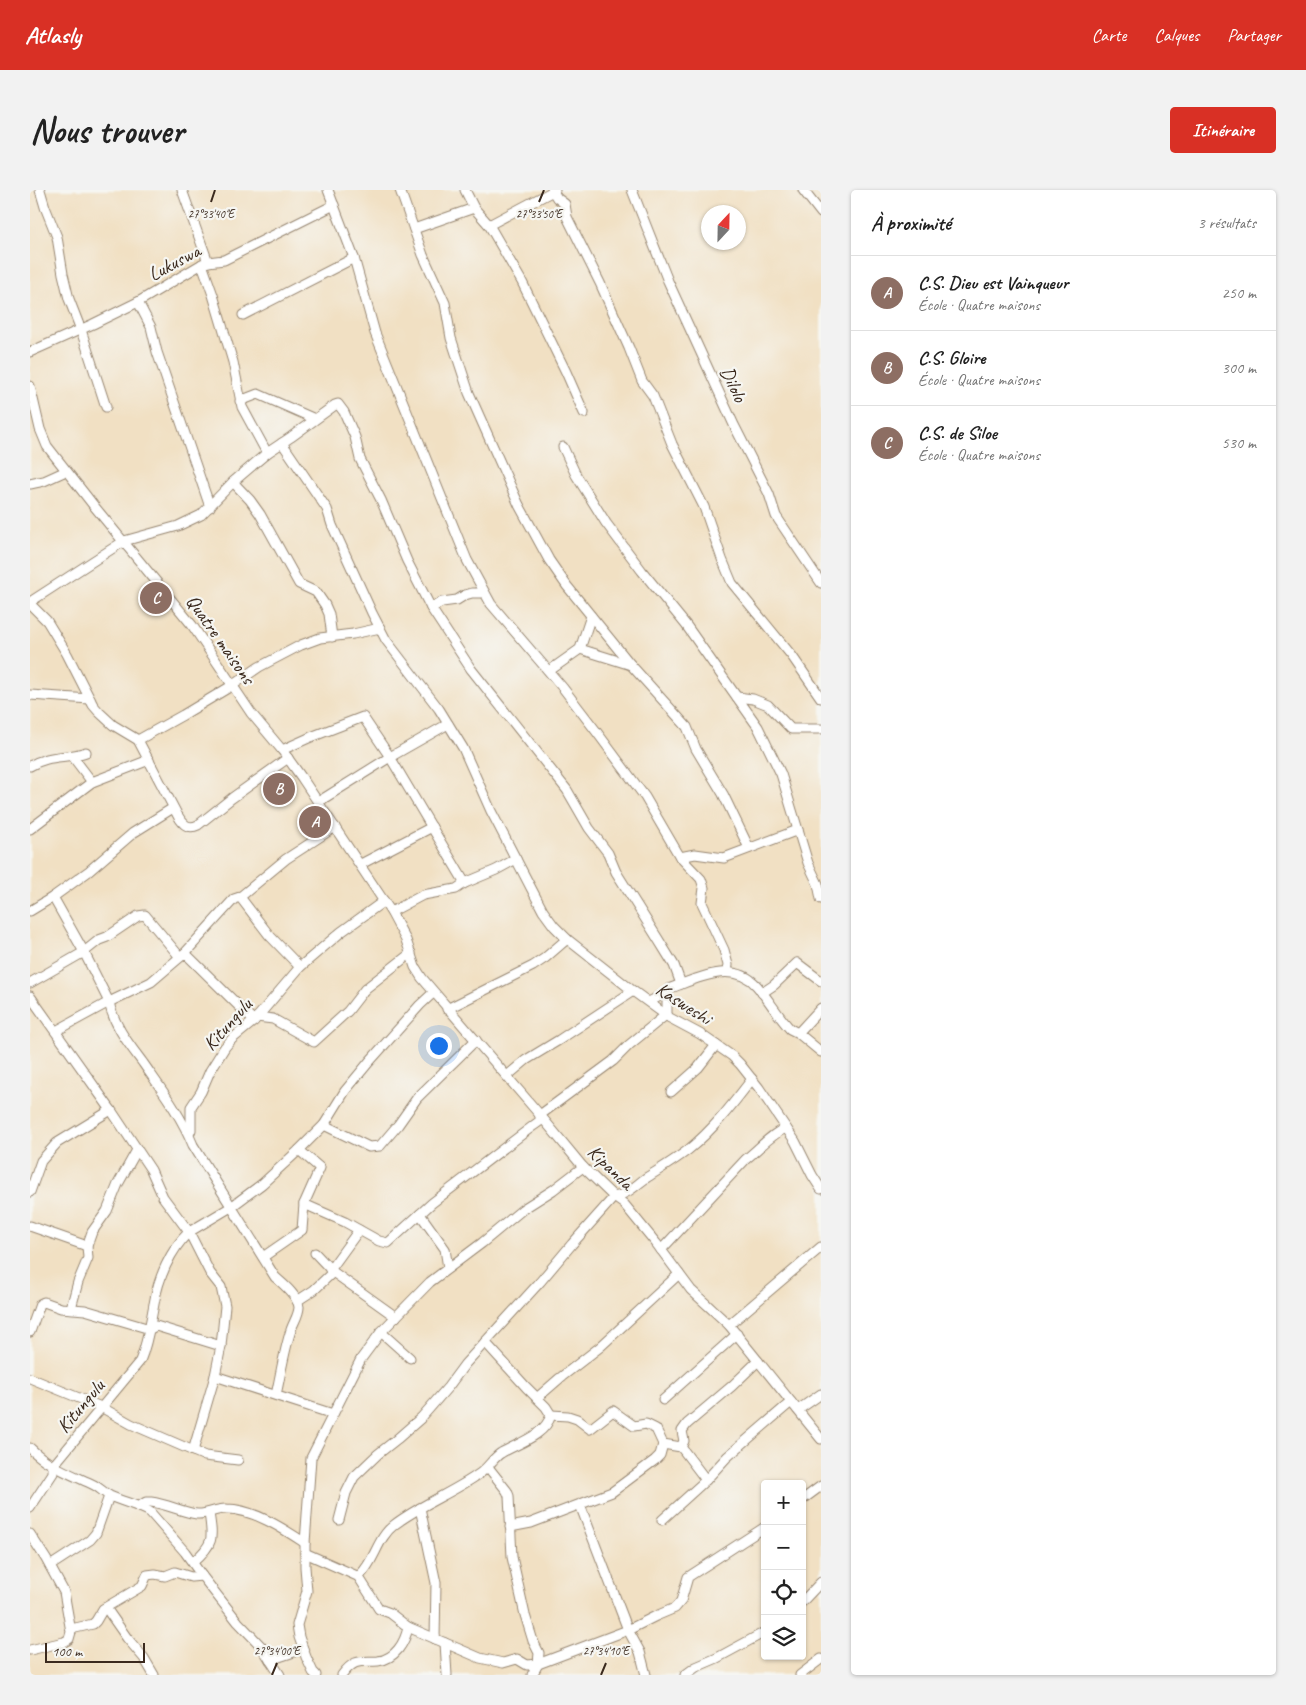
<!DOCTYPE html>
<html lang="fr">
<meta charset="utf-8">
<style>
:root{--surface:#fff;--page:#f2f2f2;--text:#222;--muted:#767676;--line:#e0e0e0;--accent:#d93025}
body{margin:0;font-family:Caveat,sans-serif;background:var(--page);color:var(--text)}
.controls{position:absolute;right:15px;bottom:15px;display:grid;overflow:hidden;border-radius:5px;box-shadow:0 1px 4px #0004}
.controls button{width:45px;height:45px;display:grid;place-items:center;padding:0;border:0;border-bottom:1px solid var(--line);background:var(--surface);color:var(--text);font:25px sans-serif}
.compass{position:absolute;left:671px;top:15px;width:45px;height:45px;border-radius:50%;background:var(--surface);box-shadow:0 1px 4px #0004;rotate:22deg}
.scale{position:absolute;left:15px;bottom:12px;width:100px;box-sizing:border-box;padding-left:5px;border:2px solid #3b2a1e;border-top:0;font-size:14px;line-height:18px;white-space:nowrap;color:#3b2a1e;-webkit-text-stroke:4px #f6f6f2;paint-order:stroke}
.you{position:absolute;left:408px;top:855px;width:18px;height:18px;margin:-12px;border:4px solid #fff;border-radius:50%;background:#1a73e8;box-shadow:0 0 0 8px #1a73e833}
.badge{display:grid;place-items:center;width:32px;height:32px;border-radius:50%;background:var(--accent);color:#fff;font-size:16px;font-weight:700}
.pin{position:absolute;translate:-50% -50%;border:2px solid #fff;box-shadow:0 1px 5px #0006}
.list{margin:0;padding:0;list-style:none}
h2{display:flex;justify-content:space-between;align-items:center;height:65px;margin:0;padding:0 20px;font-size:21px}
h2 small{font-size:16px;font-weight:400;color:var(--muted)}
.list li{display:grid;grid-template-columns:32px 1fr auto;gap:15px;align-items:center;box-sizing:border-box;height:75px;padding:0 20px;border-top:1px solid var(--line)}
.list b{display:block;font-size:19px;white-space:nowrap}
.list p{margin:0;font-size:16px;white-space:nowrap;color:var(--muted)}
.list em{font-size:16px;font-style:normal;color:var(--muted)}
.icon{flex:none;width:28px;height:28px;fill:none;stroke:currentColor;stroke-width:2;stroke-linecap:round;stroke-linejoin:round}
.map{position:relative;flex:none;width:791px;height:1485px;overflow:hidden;border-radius:5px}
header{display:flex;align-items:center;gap:30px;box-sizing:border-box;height:70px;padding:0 25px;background:var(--accent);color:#fff}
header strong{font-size:24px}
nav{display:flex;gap:28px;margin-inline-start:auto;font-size:18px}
.intro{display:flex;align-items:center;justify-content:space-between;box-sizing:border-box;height:120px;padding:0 30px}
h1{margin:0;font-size:35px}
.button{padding:12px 22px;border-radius:5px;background:var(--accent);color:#fff;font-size:18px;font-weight:700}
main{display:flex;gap:30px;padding:0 30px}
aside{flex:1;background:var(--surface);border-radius:5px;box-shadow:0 1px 4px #0004}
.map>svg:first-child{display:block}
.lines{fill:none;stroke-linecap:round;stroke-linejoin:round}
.minor-casing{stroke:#968570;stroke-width:11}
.minor{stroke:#fff;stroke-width:9}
.ticks{fill:none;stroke:#3b2a1e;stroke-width:2}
.labels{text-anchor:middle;stroke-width:4.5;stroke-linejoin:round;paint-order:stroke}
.street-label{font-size:20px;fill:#3b2a1e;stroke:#f6f6f2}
.ticks-label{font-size:12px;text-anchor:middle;fill:#3b2a1e;stroke:#f6f6f2;stroke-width:4.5;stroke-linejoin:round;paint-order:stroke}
</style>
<header>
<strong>Atlasly</strong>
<nav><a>Carte</a><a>Calques</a><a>Partager</a></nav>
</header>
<div class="intro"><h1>Nous trouver</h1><a class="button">Itinéraire</a></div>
<main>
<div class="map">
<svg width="791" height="1485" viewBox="0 0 791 1485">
<rect width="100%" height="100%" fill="#f6f6f2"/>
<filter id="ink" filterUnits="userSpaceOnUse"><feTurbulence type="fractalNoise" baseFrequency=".02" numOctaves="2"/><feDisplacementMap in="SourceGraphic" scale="10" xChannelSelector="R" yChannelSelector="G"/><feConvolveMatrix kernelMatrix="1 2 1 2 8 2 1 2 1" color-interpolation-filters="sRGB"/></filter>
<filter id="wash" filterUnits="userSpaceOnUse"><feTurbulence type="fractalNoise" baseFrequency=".0096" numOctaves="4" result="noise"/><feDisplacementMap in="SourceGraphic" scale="20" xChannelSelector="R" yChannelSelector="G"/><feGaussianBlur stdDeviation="1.12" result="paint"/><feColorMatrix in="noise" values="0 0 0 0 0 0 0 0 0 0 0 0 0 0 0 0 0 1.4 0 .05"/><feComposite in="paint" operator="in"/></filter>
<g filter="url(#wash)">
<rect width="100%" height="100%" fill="#f1e0c3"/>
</g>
<g filter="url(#ink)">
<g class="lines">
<!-- minor casing -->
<g class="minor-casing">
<g id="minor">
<path d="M10,0L15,17L27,47L33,84L39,109L51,140L76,217"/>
<path d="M152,0L178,72"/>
<path d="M298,0L324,68L345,143L437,370L461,414L533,498L566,541L615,607L650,667L671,689L674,698L672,713L694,760L698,775L697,782"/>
<path d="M370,0L393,65L415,113L421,148L439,203L489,315L519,370L537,396L601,475L657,537L666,559L693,604L719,658"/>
<path d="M435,0L444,18L459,35L492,92L536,182L554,223"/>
<path d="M522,0L527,8L535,14L537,27L570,93L599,158L612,191L623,206L642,254L674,317L692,369L702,393L762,466L791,508"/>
<path d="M602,0L638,91L704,235L739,304L746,326L791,393"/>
<path d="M773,0L791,23"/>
<path d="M459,35L525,0"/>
<path d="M384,39L444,18"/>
<path d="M172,74L183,105L203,172L212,217L237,263"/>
<path d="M108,112L121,137L127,162L180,317"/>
<path d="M213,125L324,68"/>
<path d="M0,162L63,134L108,112L172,74L178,72L194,70L304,15"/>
<path d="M0,196L10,239L17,256L64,316L162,435L221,523L252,560L272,588L361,722L376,750L385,777L392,788L510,925L553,977L584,1007L594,1014L626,1053L661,1100L699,1135L791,1249"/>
<path d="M210,211L228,204L285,229"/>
<path d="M252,253L297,319L302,335L342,423L356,450L409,519L433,558L461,621L513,721L524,736L537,749L603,801L640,828L670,844L702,866L710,874L729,898L765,951L782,985L791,999"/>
<path d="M533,257L546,285L576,333L612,381L656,435L728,537L751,584L778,673L788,694L791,709"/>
<path d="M203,292L220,310L230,324L269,394L286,402L295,415L299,424L302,447"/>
<path d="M0,294L14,291L36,281"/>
<path d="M0,412L94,351L148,336L171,325L203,292L237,263L261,247L305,215L308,214L314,222L325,247L330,269L351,310L377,371L401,418L441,479L537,600L559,638L578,663L586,682L628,749L644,775L651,794"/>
<path d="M0,414L17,431L37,464L63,515L69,522L83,535L108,550L148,626C153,634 158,640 168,635L202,608L258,568"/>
<path d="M401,418L412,412L427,410L435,405L442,403H454"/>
<path d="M550,459L601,475"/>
<path d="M519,481L550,459L561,426"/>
<path d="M0,505L60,509"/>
<path d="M707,507L723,509L738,515L761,539H791"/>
<path d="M108,550L153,525L203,495L229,477L271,455L290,448L323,444L350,438"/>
<path d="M252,560L281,547L333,527L360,567L435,693"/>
<path d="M43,567L62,592"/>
<path d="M0,576C19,564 36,569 56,562"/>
<path d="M288,612L360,567L418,534"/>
<path d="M0,639L62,592L119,570"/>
<path d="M650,667L665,664L694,668L768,640"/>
<path d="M331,674L402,637"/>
<path d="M23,707L54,762L79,812C84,836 99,854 113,873C131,899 151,925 163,955L245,1087C253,1094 268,1106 269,1117C269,1125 263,1133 261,1140C254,1161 251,1183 246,1205"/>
<path d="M210,707L239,745L270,777"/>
<path d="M0,721L23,707L59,681L103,643L143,618"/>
<path d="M361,722L393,705L426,699L435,693L466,680L486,669"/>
<path d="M155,763L224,831"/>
<path d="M0,793L54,762L69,750L77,747L108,726L115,725L150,767"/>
<path d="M732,803L744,795L767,773L791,791"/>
<path d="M0,806L81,920L121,980L133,1007L159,1042L180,1083L191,1097L195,1116L191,1156L185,1186L163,1261"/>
<path d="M619,812L637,802"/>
<path d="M417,819L503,776L515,768L537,749"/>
<path d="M227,827L243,829L284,852L318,821L335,799L381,763"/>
<path d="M26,841L79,812L121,792L155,763L204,709L210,707L256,669L305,637"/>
<path d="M768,843L791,818"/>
<path d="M477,886L496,870L529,850L603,801"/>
<path d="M641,902L668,878L686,855"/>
<path d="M294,935L339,957L350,956L368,935L387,908L446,850"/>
<path d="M159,944L161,940V917L171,902L180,881L195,857L202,849L224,831L270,777L311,742L354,711"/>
<path d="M0,1002L11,971L27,953L81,920"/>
<path d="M274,1014L315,1032L349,1051L358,1053L402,1013L503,936L510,931V925L583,871L599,855L637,824V802L641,798C668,788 704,770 727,796C739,810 748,826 760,839L768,843L791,862"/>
<path d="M390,1024L415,1059L418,1078"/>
<path d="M0,1036L57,1056"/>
<path d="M631,1060L716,969C729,959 741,944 756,938"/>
<path d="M285,1063L303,1082L366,1127"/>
<path d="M233,1067L272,1040L274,1014L290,978L269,960"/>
<path d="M300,1080L329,1040"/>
<path d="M267,1111L284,1100L303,1082"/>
<path d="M41,1118L48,1092L58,1068L57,1056L62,1042L77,1021L88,994L107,960"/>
<path d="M699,1135L791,1057"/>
<path d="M0,1142L10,1114L14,1112L31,1118L55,1120L120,1139L126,1136L191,1156"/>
<path d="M351,1142L380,1168"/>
<path d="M185,1186L303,1224"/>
<path d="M0,1188L71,1217L101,1234L175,1266L208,1270"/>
<path d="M507,1208L530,1188L570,1157L649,1084"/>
<path d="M633,1210L707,1144"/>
<path d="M768,1220L791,1204"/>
<path d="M521,1225L538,1226L547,1229L560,1239L583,1221L604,1236L616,1234L626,1239L633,1254L651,1257L676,1290"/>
<path d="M651,1257L654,1251L652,1241L657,1234L702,1196L728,1171"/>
<path d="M0,1258C18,1276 41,1284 64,1295C70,1298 74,1303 80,1306C93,1312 108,1315 120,1322L155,1362L172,1386L208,1432L231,1456L250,1485"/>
<path d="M458,1277L477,1301L479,1306L482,1367L495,1425L503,1451L509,1463L508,1474L502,1485"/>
<path d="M772,1310L791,1296"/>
<path d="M550,1315L598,1440L610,1462L616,1485"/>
<path d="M108,1317L116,1312H121C137,1314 152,1322 167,1324C177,1325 187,1318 197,1319C223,1319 254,1339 275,1353"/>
<path d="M0,1318L23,1283V1276L110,1171C118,1152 120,1134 124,1114C128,1089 140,1060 159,1042L201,1017L232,994L269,960L294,935L315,901L339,872L390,815L403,803"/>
<path d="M390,1318L406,1393L405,1449"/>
<path d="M309,1330L316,1303L324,1287L348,1264L367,1249L391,1228L418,1197L435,1174L510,1092L542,1054L584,1007C598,1004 605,996 616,988C630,979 645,970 658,960C683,940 703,914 722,889"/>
<path d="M632,1330L676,1290L697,1267L761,1212"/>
<path d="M480,1337L501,1333L582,1302L625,1270L630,1265L633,1254"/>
<path d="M0,1344L16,1369L34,1402L41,1442L39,1449L34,1452L0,1460"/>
<path d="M275,1363L327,1386L330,1385C345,1371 347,1348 364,1335C390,1315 422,1303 449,1284C458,1278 463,1268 471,1263C488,1253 515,1246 521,1225L516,1217L496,1197L455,1152"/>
<path d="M163,1372C184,1354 183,1349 179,1323"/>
<path d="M20,1376L60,1350L66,1343L79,1306"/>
<path d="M328,1386L349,1419L360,1423L378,1437L450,1468L473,1473L487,1469L497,1475L508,1474L598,1440L626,1426L645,1418L651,1411L658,1387L735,1337"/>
<path d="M772,1412L791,1392"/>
<path d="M76,1418L97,1448L114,1468L124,1485"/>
<path d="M41,1439L63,1434L66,1431L73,1419L112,1396L117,1385L125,1384L135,1386L145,1382L161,1387L172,1386"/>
<path d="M415,1453L417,1485"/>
<path d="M240,1470L273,1459"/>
<path d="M286,1485L283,1482L276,1467L269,1447L267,1435L277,1401L275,1377V1353L281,1268L331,1169L351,1142L400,1092L452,1053L493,1019L523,1000L553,977"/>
<path d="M312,1485C325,1468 330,1472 348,1471C365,1469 375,1453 378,1437"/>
<path d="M655,1485L666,1477L687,1468L735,1442"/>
<path d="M770,1485L791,1469"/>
</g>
</g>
<!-- minor -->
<use href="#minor" class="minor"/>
</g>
</g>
<!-- ticks -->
<path class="ticks" d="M181,12L185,0M509,12L514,0M242,1485L247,1473M571,1485L576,1473"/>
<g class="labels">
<!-- street labels -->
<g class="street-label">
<text transform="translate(144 72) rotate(-28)" y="7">Lukuswa</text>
<text transform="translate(704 194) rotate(65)" y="7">Dilolo</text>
<text transform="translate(191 449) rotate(55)" y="7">Quatre maisons</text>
<text transform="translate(654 813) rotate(33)" y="7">Kasweshi</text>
<text transform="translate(197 834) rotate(-48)" y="7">Kitungulu</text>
<text transform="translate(581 977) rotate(44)" y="7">Kipanda</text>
<text transform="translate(50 1216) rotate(-50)" y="7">Kitungulu</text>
</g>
</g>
<g class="ticks-label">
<text x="181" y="28">27°33'40"E</text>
<text x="509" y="28">27°33'50"E</text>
<text x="247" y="1465">27°34'00"E</text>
<text x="576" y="1465">27°34'10"E</text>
</g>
</svg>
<div class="controls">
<button>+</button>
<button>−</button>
<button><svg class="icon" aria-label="locate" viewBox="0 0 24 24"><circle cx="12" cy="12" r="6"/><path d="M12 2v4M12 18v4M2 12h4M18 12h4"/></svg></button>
<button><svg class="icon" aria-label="layers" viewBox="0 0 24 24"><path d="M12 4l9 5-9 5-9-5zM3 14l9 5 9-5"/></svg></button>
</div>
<svg class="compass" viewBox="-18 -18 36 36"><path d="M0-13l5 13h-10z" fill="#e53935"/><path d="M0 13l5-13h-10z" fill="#767676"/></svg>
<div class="scale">100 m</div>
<div class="you"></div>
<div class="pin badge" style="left:285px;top:632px;background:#8d6e63">A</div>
<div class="pin badge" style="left:249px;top:599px;background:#8d6e63">B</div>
<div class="pin badge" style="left:126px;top:408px;background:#8d6e63">C</div>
</div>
<aside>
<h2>À proximité<small>3 résultats</small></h2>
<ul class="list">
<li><span class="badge" style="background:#8d6e63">A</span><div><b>C.S. Dieu est Vainqueur</b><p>École · Quatre maisons</p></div><em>250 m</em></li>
<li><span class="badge" style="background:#8d6e63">B</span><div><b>C.S. Gloire</b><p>École · Quatre maisons</p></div><em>300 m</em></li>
<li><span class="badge" style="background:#8d6e63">C</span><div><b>C.S. de Siloe</b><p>École · Quatre maisons</p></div><em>530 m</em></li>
</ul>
</aside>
</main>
